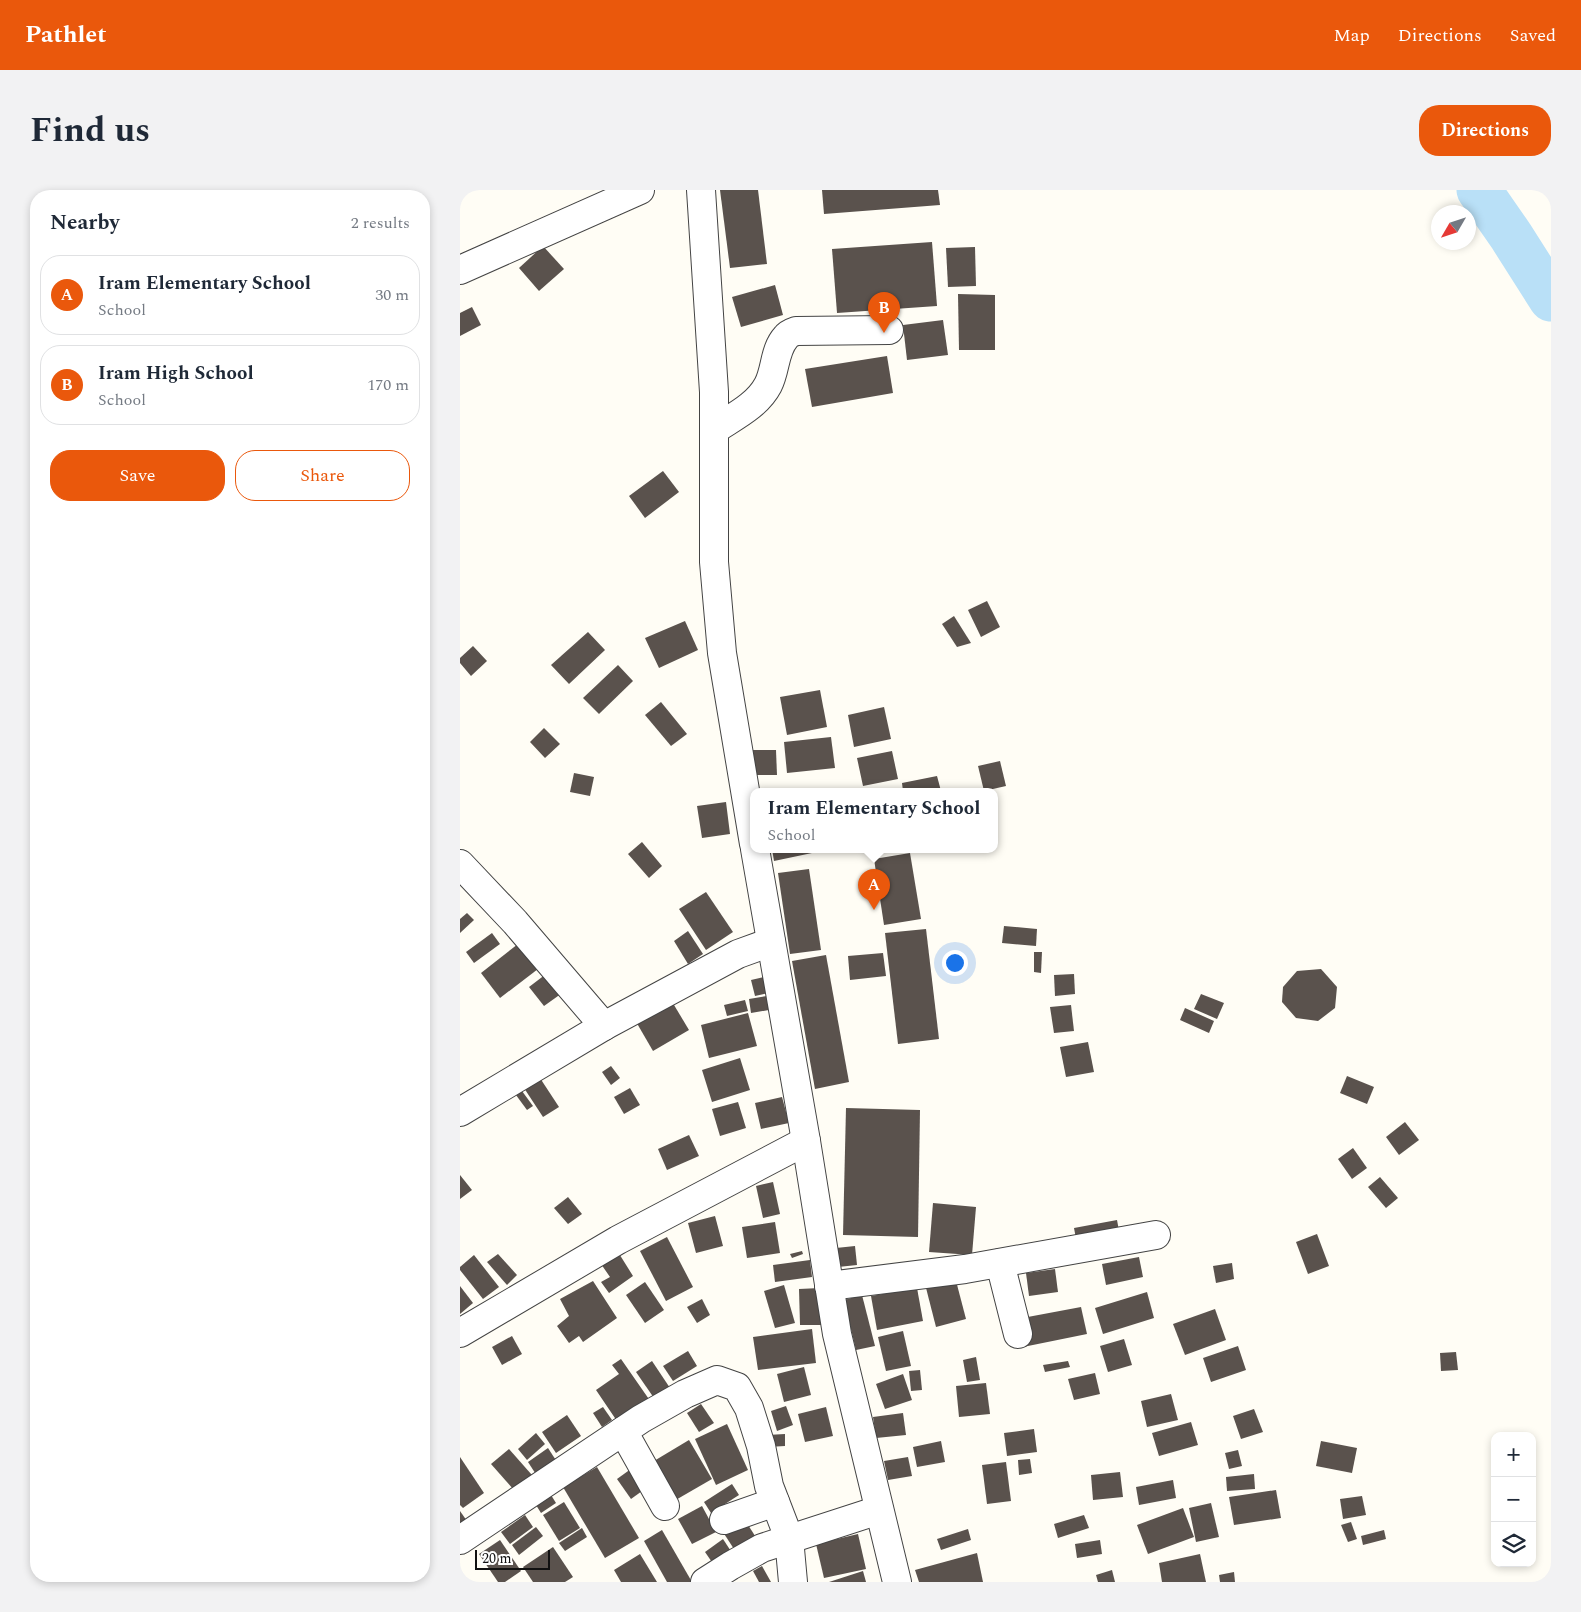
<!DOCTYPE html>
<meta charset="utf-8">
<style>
:root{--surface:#fff;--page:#f2f2f3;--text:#1f2937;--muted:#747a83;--line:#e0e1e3;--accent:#ea580c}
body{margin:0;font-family:Spectral,serif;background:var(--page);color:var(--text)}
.controls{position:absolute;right:15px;bottom:15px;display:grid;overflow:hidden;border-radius:10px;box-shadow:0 2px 8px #0003}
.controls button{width:45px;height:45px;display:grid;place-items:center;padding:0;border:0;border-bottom:1px solid var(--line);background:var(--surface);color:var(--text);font:25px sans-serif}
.compass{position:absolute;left:971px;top:15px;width:45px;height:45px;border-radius:50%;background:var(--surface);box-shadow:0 2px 8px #0003;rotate:231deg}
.scale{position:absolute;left:15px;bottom:12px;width:75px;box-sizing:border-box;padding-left:5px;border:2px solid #111;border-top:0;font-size:14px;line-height:18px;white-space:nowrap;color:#111;-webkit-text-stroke:4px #fff;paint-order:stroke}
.you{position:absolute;left:494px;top:772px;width:18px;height:18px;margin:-12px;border:4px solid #fff;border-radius:50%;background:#1a73e8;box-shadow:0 0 0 8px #1a73e833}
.badge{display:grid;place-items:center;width:32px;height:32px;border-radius:50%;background:var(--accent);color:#fff;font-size:16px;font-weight:700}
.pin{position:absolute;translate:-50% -41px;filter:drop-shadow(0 1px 2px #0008)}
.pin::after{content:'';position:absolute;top:26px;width:18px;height:15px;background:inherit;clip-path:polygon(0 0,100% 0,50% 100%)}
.popup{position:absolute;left:290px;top:598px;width:248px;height:65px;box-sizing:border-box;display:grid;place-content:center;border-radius:10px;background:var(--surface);filter:drop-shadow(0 1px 4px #0005);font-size:16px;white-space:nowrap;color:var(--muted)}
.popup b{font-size:19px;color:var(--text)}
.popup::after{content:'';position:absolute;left:50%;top:100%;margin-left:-10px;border:10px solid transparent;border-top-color:var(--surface)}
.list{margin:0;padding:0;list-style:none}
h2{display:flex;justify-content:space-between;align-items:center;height:65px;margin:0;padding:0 20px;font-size:21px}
h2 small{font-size:16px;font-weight:400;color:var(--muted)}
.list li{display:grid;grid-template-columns:32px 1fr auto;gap:15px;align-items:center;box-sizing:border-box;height:80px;margin:0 10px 10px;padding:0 10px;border:1px solid var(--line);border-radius:20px}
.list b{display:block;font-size:19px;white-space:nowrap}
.list p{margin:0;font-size:16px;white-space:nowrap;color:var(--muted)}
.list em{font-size:16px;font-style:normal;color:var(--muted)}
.actions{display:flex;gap:10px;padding:15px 20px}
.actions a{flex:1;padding:11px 0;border:1px solid var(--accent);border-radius:20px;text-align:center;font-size:18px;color:var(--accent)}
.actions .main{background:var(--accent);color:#fff}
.icon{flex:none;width:28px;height:28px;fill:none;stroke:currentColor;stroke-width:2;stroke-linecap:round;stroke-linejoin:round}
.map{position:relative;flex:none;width:1091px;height:1392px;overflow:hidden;border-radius:20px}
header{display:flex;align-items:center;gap:30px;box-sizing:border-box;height:70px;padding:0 25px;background:var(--accent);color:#fff}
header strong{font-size:24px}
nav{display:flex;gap:28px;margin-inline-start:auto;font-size:18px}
.intro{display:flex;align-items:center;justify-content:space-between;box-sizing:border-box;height:120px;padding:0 30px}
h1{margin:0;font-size:35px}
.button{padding:12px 22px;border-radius:20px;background:var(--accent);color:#fff;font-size:18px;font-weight:700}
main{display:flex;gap:30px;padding:0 30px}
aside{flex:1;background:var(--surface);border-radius:20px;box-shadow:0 2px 8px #0003}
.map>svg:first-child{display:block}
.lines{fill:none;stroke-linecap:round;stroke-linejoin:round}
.river{stroke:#b9e0f7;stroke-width:45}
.building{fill:#5a524d}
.minor-casing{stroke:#444;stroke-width:30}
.minor{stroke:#fff;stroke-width:28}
</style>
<header>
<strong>Pathlet</strong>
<nav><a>Map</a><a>Directions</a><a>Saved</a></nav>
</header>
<div class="intro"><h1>Find us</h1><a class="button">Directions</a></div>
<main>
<aside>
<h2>Nearby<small>2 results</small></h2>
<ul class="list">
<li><span class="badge">A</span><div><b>Iram Elementary School</b><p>School</p></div><em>30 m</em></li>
<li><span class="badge">B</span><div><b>Iram High School</b><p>School</p></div><em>170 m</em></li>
</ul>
<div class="actions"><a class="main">Save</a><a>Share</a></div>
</aside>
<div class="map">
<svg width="1091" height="1392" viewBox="0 0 1091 1392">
<rect width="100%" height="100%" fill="#fffdf5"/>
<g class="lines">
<!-- river -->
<path class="river" d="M1019,0L1051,46L1091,109"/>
</g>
<!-- building -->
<g class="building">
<path d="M260,0H298L307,74L270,78Z"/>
<path d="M362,0H478L480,15L364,24Z"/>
<path d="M472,52L477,116L377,123L372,59Z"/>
<path d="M83,56L104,79L79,101L59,78Z"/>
<path d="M515,57L516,96L488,97L486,58Z"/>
<path d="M315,95L323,125L281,137L272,107Z"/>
<path d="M498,104L535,105V160H499Z"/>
<path d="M12,117L21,135L0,146V123Z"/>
<path d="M483,130L488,165L447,170L443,135Z"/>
<path d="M427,166L433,203L352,217L345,179Z"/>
<path d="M203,281L219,302L185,328L169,306Z"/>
<path d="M527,411L540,437L521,447L508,420Z"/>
<path d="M494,426L511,453L497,457L482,434Z"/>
<path d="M225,431L238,460L199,478L185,448Z"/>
<path d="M128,442L145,460L109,494L91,475Z"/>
<path d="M13,456L27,471L11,486L0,473V468Z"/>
<path d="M158,475L173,491L139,524L123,508Z"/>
<path d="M360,500L367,537L327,545L320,507Z"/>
<path d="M201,512L227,544L211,556L185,525Z"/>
<path d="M424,517L431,549L394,557L388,525Z"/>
<path d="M84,538L100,554L85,568L70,552Z"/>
<path d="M371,547L375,578L327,583L324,552Z"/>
<path d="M293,560H316L317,585H294Z"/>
<path d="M432,561L438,589L403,596L397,568Z"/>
<path d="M540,571L546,596L524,601L518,576Z"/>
<path d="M114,583L134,587L130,606L110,602Z"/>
<path d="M477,586L481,601H443L442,593Z"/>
<path d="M266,612L270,644L242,648L237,616Z"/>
<path d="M182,652L202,676L189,688L168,664Z"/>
<path d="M312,659H351L352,663L314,671Z"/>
<path d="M410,659H440V660L410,663Z"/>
<path d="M450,663L461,729L424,735L414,669Z"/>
<path d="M349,679L361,760L330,764L318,683Z"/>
<path d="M246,702L273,742L246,760L219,719Z"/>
<path d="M7,723L14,730L0,743V729Z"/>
<path d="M544,736L577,739L576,756L542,753Z"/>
<path d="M466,739L479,849L438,854L425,743Z"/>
<path d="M228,741L243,764L228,774L214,751Z"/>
<path d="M32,743L40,754L14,773L6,762Z"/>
<path d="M58,754L78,779L40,808L21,783Z"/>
<path d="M574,762H582L581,783L574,782Z"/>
<path d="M423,763L426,786L390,790L388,766Z"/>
<path d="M366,765L389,892L355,899L332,771Z"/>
<path d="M861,779L877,797L875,818L858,831L836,828L822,812L823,797L837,781Z"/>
<path d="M90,781L105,801L84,816L69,797Z"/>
<path d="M614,784L615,804L595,806L594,785Z"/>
<path d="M304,787L308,803L295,806L291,790Z"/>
<path d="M741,804L764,813L757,829L734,819Z"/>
<path d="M307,806L309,820L291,823L289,809Z"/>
<path d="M211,810L229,840L193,861L175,830Z"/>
<path d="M285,810L288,821L267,826L264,815Z"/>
<path d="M611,815L614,841L594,843L590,817Z"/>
<path d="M725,818L754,831L749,843L720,830Z"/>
<path d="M288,823L297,856L249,868L241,835Z"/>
<path d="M628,852L634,882L606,887L600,857Z"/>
<path d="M280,868L290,900L252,912L242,880Z"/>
<path d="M151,876L160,888L151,895L142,882Z"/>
<path d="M78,885L99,917L83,927L62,895Z"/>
<path d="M887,886L914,897L907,914L880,903Z"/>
<path d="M59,897L73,916L67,920L53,901Z"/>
<path d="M170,898L180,915L164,924L154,907Z"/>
<path d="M322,907L329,933L301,939L295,913Z"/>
<path d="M278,912L286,938L260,946L252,919Z"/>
<path d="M386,918L460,920L458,1047L383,1045Z"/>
<path d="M945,932L959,950L939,965L926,947Z"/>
<path d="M229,945L239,966L207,980L198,959Z"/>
<path d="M893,958L907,978L892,989L878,969Z"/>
<path d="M0,985L12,1000L0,1009Z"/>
<path d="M920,987L938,1008L926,1018L908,997Z"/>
<path d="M313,992L320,1024L303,1028L296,996Z"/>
<path d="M108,1007L122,1024L108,1034L94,1018Z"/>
<path d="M473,1013L516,1017L512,1065L469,1062Z"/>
<path d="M255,1026L263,1056L236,1063L228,1033Z"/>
<path d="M657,1030L660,1046L617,1054L614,1038Z"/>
<path d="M315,1032L320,1063L287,1068L282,1037Z"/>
<path d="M857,1044L869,1076L848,1084L836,1052Z"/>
<path d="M207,1047L233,1097L206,1111L180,1061Z"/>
<path d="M395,1056L397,1075L378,1077L376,1058Z"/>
<path d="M342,1061L343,1064L332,1068L330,1064Z"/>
<path d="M158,1062L173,1086L149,1103L141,1092L150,1087L141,1074Z"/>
<path d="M38,1064L57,1085L47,1095L27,1072Z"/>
<path d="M14,1065L39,1097L23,1109L0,1080V1077Z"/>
<path d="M679,1067L683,1087L646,1095L642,1074Z"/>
<path d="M350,1070L352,1087L315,1092L313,1075Z"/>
<path d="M772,1073L774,1089L756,1093L753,1076Z"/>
<path d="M595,1079L598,1102L569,1106L566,1083Z"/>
<path d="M495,1087L506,1129L476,1137L465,1094Z"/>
<path d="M133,1091L157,1128L123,1152L119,1146L109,1153L97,1136L109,1126L100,1109Z"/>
<path d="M185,1092L204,1120L185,1133L166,1105Z"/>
<path d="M324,1095L335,1133L315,1138L304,1101Z"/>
<path d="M0,1096L13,1113L0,1124Z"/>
<path d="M360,1098L362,1135H340L339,1099Z"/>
<path d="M457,1098L463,1131L417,1140L411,1106Z"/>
<path d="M687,1102L694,1128L643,1144L635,1118Z"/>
<path d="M402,1105L415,1156L396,1160L384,1110Z"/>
<path d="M242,1109L250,1125L237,1133L227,1117Z"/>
<path d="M621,1117L627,1144L563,1157L557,1129Z"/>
<path d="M755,1119L766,1150L725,1165L713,1134Z"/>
<path d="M352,1139L356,1173L298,1180L293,1147Z"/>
<path d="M443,1141L451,1176L426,1181L418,1147Z"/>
<path d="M52,1146L62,1164L42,1175L32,1157Z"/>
<path d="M664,1149L672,1175L648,1182L640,1156Z"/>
<path d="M778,1156L786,1180L751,1192L743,1168Z"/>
<path d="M228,1161L237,1176L213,1191L203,1176Z"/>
<path d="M996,1162L998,1180L981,1181L980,1163Z"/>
<path d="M516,1167L520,1190L507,1192L503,1170Z"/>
<path d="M161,1169L193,1215L161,1237L136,1200L159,1184L152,1175Z"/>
<path d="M192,1171L212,1201L196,1211L176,1182Z"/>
<path d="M608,1171L610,1177L585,1182L583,1175Z"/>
<path d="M344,1177L351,1205L324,1212L317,1184Z"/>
<path d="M460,1180L462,1200L451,1201L449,1181Z"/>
<path d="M635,1183L640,1204L614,1210L608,1189Z"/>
<path d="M443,1184L452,1210L425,1219L416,1194Z"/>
<path d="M526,1193L530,1224L499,1227L496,1196Z"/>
<path d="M711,1204L718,1230L687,1237L681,1211Z"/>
<path d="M241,1214L254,1233L239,1242L227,1223Z"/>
<path d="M326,1216L333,1235L317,1241L311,1221Z"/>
<path d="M143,1217L152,1230L142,1237L133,1223Z"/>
<path d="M366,1217L373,1246L345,1252L338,1224Z"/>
<path d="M794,1219L803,1242L781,1249L773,1226Z"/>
<path d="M443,1223L446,1245L416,1248L413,1227Z"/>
<path d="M107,1225L121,1246L96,1263L82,1242Z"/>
<path d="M731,1232L738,1255L699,1266L692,1243Z"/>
<path d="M267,1234L288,1280L256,1295L235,1249Z"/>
<path d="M574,1239L577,1262L547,1266L544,1243Z"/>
<path d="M76,1243L85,1254L67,1270L58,1259Z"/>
<path d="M325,1244V1256L308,1257L307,1245Z"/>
<path d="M229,1250L252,1289L207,1315L184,1277Z"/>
<path d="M481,1251L485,1272L457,1277L453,1257Z"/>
<path d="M861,1251L897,1258L892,1283L856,1276Z"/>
<path d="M88,1258L99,1275L79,1289L68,1272Z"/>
<path d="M49,1259L79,1293L61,1308L31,1274Z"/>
<path d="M778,1260L782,1276L769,1279L765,1263Z"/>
<path d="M0,1267L24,1303L3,1318L0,1315Z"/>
<path d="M448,1267L452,1286L428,1290L424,1271Z"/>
<path d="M570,1269L572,1283L559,1285L558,1270Z"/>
<path d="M546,1272L551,1311L527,1314L522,1275Z"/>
<path d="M175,1276L189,1296L171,1309L157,1289Z"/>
<path d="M137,1277L179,1348L145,1368L103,1297Z"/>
<path d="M660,1282L663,1307L633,1310L631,1285Z"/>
<path d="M794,1284L795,1299L767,1301L766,1287Z"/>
<path d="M713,1290L716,1308L679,1315L676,1297Z"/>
<path d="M272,1294L279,1305L251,1323L244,1312Z"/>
<path d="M816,1300L821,1328L774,1335L769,1307Z"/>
<path d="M91,1305L96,1313L81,1323L76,1315Z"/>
<path d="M902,1306L906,1325L883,1329L880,1309Z"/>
<path d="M104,1312L120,1338L99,1351L83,1325Z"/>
<path d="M751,1313L759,1347L736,1352L729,1318Z"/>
<path d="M242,1316L256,1342L232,1354L218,1329Z"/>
<path d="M723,1318L734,1347L688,1364L677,1335Z"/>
<path d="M0,1321L7,1331L0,1336Z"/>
<path d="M65,1325L73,1337L50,1354L41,1342Z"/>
<path d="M624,1325L629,1338L598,1348L594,1334Z"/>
<path d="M283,1327L304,1360L283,1373L261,1339Z"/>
<path d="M891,1332L897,1349L888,1352L881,1335Z"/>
<path d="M76,1337L83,1346L59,1365L52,1355Z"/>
<path d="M122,1338L127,1347L105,1361L99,1353Z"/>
<path d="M508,1339L511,1350L481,1360L477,1349Z"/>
<path d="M202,1340L232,1392H207L184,1351Z"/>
<path d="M924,1340L926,1349L903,1355L901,1346Z"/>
<path d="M398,1344L406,1379L364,1388L356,1354Z"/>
<path d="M263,1349L276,1369L258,1381L245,1362Z"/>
<path d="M40,1350L61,1381L45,1392H38L19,1364Z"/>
<path d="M640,1350L642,1364L617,1368L615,1354Z"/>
<path d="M93,1357L113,1387L105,1392H73L63,1377Z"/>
<path d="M517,1363L523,1392H459L455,1380Z"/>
<path d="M180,1364L197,1392H161L154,1380Z"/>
<path d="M740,1364L746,1392H702L699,1373Z"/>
<path d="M302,1376L311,1392H299L293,1381Z"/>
<path d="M652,1380L655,1392H638L636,1385Z"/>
<path d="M403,1381L406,1392H369Z"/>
<path d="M774,1382L775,1392H760L759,1385Z"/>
</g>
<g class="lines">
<!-- minor casing -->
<g class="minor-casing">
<g id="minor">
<path d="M241,0L254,202V372L262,463L294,654"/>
<path d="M0,80L180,0"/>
<path d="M254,240C273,227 297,216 308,195C316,180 314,160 326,147C328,144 333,142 336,141L429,140"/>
<path d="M295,659L346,951L377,1144L437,1392"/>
<path d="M0,674L55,732L144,836"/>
<path d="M0,922L144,836L278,764L311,752"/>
<path d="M540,1073L558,1144"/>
<path d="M369,1096L505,1079L696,1045"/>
<path d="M0,1143L158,1050L346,951"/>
<path d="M163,1241L205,1316"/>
<path d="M264,1330L315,1312"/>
<path d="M0,1350L181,1229L225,1204L257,1190L277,1197L289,1218L301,1256L309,1296L329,1348L333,1392"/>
<path d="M245,1392L270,1376L302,1358L419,1320"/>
</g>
</g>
<!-- minor -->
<use href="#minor" class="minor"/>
</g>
</svg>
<div class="controls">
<button>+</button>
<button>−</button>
<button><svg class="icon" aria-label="layers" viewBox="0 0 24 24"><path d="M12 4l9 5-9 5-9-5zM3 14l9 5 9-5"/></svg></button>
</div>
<svg class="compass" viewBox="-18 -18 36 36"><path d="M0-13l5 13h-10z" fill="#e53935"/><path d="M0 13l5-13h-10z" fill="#747a83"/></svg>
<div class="scale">20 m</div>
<div class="you"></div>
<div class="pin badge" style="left:414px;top:720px">A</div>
<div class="popup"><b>Iram Elementary School</b>School</div>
<div class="pin badge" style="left:424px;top:143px">B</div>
</div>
</main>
